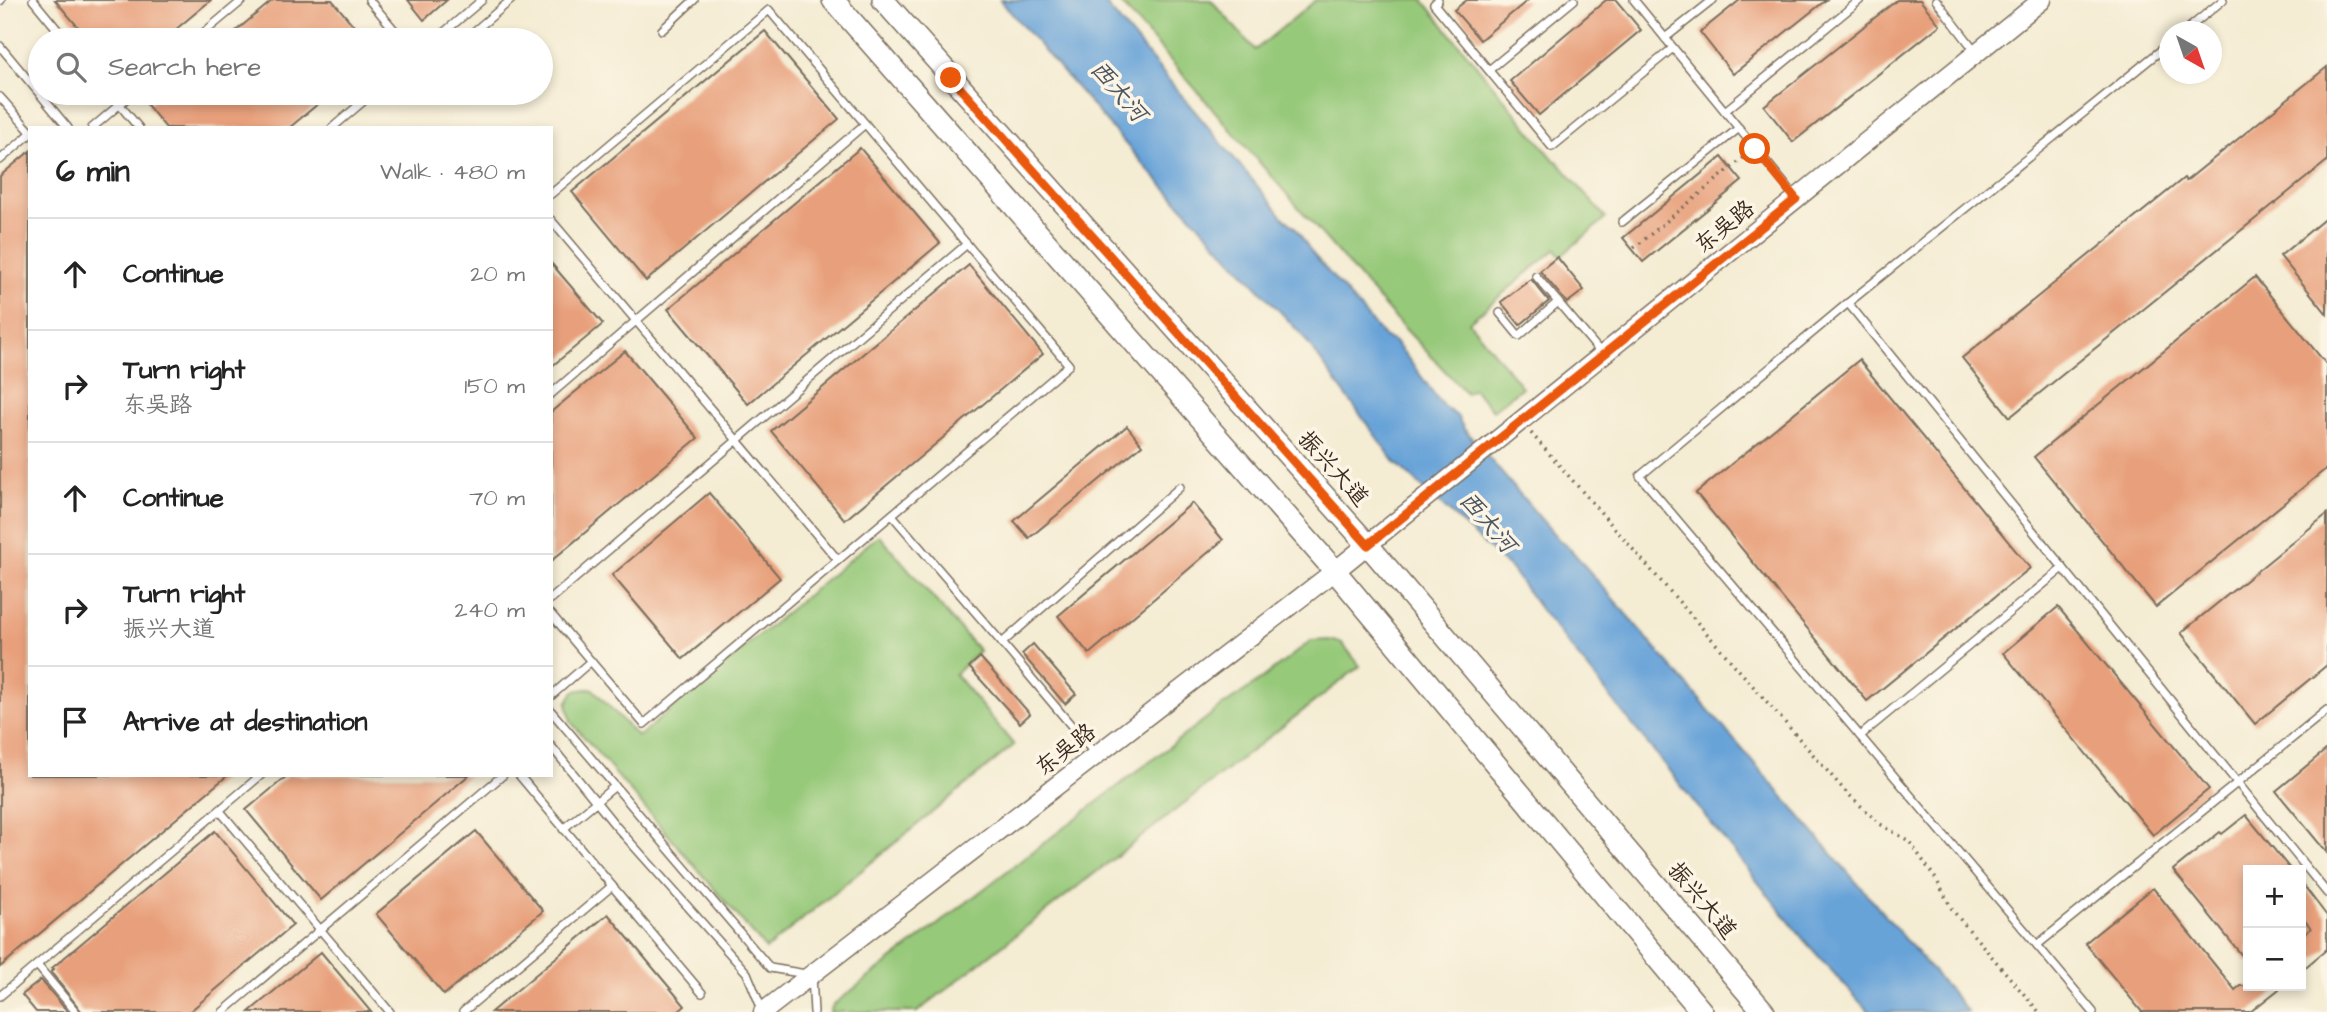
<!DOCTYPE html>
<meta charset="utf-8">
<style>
:root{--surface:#fff;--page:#f2f2f2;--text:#222;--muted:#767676;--line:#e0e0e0}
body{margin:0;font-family:"Architects Daughter","LXGW WenKai TC",sans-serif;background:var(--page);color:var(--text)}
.controls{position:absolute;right:21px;bottom:21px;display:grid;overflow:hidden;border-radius:0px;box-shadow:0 4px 10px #0003}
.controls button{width:63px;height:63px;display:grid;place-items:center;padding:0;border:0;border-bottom:2px solid var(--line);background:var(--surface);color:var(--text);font:35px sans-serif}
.compass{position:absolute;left:2159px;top:21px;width:63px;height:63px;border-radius:50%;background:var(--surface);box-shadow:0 4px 10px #0003;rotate:140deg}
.stop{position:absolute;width:21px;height:21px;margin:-16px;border:5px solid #ea580c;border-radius:50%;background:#fff}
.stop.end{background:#ea580c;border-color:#fff;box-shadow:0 2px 7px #0008}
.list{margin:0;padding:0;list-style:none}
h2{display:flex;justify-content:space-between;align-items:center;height:91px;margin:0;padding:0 28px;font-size:30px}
h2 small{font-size:23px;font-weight:400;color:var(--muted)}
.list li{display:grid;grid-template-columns:46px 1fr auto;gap:21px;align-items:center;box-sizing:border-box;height:112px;padding:0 28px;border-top:2px solid var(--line)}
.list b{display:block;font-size:26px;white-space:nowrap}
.list p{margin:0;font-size:23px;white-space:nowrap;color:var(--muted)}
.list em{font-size:23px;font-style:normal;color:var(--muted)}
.icon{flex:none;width:38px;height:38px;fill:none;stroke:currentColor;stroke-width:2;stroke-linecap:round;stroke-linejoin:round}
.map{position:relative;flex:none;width:2327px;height:1012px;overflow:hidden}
.search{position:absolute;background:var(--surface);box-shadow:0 4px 10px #0003;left:28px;top:28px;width:525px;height:77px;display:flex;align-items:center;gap:18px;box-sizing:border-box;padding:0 24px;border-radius:38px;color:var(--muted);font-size:26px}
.panel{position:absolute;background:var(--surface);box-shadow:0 4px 10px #0003;left:28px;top:126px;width:525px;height:651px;border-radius:0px}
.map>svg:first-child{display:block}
.green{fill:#97c97a;stroke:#697a4c;stroke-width:2}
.water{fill:#67a3d8;stroke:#51667b;stroke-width:2}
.building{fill:#e8a07c}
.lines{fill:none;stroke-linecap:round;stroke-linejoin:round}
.service-casing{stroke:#7c6e5d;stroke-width:10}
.tertiary-casing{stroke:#7c6e5d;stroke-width:21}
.secondary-casing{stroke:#7c6e5d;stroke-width:24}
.path{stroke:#7c6e5d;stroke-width:3.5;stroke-dasharray:2 5;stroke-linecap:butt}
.service{stroke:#fff;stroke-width:7}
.tertiary{stroke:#fff;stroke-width:18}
.secondary{stroke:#fff;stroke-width:21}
.route{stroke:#ea580c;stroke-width:9}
.labels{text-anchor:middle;stroke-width:7;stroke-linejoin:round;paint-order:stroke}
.street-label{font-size:23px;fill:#3b2a1e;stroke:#fcf5e5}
.water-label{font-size:24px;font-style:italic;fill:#4a545f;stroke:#fcf5e5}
</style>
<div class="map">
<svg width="2327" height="1012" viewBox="0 0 2327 1012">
<rect width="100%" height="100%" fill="#fcf5e5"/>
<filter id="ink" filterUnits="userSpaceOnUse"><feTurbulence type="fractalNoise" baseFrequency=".0143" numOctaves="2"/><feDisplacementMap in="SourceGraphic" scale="14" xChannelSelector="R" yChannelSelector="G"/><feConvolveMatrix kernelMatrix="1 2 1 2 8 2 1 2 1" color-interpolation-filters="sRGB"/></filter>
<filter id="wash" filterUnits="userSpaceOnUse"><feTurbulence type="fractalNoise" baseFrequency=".00686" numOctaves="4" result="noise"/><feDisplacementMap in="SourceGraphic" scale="28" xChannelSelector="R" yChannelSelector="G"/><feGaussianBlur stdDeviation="1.57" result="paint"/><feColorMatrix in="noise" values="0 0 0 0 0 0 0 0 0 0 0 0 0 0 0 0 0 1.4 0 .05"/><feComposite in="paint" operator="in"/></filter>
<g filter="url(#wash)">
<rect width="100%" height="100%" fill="#f4ecd3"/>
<!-- green -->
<g class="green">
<path d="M1118,0H1211L1255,50L1316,0H1423L1555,161H1557L1606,218L1561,256L1556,249L1469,322L1522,387L1493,410L1473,389L1466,393L1393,316Z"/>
<path d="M879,535L979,651L955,674L1014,745L766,949L571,722L567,703L574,691L592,688L638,737Z"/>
<path d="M1329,640L1342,643L1360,666L917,1012H830L833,1005L1221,707L1255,684L1311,641Z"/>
</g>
<!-- water -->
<path class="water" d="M1000,0H1102L1284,218L1295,227L1312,253L1385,338L1394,341L1404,353L1443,406L1457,416L1464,429L1559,540L1572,551L1968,1012H1869L1804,940L1541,610L1511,569L1395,462L1301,334L1143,164Z"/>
<g id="blocks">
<!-- building -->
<g class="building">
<path d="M55,0H211L163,40H89Z"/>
<path d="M273,0H332L366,40H225Z"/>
<path d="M408,0H447L424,20Z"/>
<path d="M1467,0H1528L1480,40L1454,10Z"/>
<path d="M1606,0H1616L1641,30L1539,115L1510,81Z"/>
<path d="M1740,0H1826L1733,74L1700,32Z"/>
<path d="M1897,0H1920L1940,25L1793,142L1764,106Z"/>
<path d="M765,31L839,119L646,281L572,192Z"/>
<path d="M2327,67V161L2010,417L1962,358L2184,178L2186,181Z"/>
<path d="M162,93H331L289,128H166L147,105Z"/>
<path d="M860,148L940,243L748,404L668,309Z"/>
<path d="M30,151V775H228L0,967V176Z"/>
<path d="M1722,157L1742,181L1643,262L1623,238Z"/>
<path d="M2327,217V314L2280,256Z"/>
<path d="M1557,257L1584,290L1567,303L1540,271Z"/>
<path d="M551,263L603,324L551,367Z"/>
<path d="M969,265L1043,354L845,520L771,431Z"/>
<path d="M2255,277L2327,365V468L2156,607L2034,457Z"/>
<path d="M1531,279L1549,301L1520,325L1501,302Z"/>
<path d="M625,351L698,438L551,561V412Z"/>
<path d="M1859,360L2030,568L1867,701L1696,493Z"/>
<path d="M1127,426L1142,445L1029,538L1014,521Z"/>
<path d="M709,493L780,578L683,659L612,575Z"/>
<path d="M1192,503L1223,540L1089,654L1058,616Z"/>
<path d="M2327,514V665L2255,724L2181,633Z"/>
<path d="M2058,607L2209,789L2153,835L2003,653Z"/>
<path d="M1033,644L1076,694L1065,704L1022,654Z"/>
<path d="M980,657L1030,714L1020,723L969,667Z"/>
<path d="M2327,749V853L2276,791Z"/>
<path d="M288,775H469L321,900L246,810Z"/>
<path d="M2246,815L2291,870H2248V963L2173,870L2220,832L2222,834Z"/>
<path d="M215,831L293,925L189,1012H82L51,972L54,969L52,968Z"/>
<path d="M476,831L543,911L444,995L376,914Z"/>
<path d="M2301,882L2327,916V949L2301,971V936L2311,928L2301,916Z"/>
<path d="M2153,888L2235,990L2240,986H2283L2250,1012H2142L2085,943Z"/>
<path d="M608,914L685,1006L678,1012H491Z"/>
<path d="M321,952L371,1012H249Z"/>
<path d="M41,980L68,1012H36L22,995Z"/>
</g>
</g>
</g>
<g filter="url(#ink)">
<use href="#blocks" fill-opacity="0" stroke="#7c6e5d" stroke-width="2"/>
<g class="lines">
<!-- service casing -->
<g class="service-casing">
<g id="service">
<path d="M33,0L66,40"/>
<path d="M369,0L403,40"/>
<path d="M1438,0L1434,4L1552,147L1673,48"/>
<path d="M1634,0L1796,198"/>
<path d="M1936,0L1976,52"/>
<path d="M0,1L1,0"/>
<path d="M662,30L694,0"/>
<path d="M2184,32L2223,0"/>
<path d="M1665,38L1713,0"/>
<path d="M195,40L243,0"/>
<path d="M435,40L482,0"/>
<path d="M464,40L511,0"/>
<path d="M2170,43L1848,303L1640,476L2037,945L2327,710"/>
<path d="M0,46L68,128"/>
<path d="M1489,70L1574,0"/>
<path d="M110,93L139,128"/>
<path d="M0,97L30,131"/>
<path d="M1725,111L1860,0"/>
<path d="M92,128L133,93"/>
<path d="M332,128L373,93"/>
<path d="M0,160L30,134"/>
<path d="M551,194L769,10L1069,365L644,724L551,614"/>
<path d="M551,220L838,560"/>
<path d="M1622,222L1739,128"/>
<path d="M1536,276L1602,354"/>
<path d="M1848,303L2327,893"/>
<path d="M1500,313L1519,336L1558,302"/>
<path d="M551,394L865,124"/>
<path d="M892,515L1002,643L1180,487"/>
<path d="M551,599L967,244"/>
<path d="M1002,643L1096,755"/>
<path d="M551,696L591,661"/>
<path d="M551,711L770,968L812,975L814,1012"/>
<path d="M1860,736L2063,568"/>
<path d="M551,746L615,825L747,973L763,1012"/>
<path d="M519,775L702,993"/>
<path d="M220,811L390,1012"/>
<path d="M563,829L615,786"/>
<path d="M2037,945L2093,1012"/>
<path d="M37,965L76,1012"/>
<path d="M0,996L261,775"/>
<path d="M223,1012L503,775"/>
<path d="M463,1012L612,886"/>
</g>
</g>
<!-- tertiary casing -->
<g class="tertiary-casing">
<path id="tertiary" d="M763,1012L1335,571L2042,0"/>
</g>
<!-- secondary casing -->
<g class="secondary-casing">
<g id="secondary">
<path d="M833,0L1335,571L1702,1012"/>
<path d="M883,0L1368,545L1764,1012"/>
</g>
</g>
<!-- path -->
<g class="path">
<path d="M1634,248L1748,154"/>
<path d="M1531,433L1845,791L1880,824L1909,841L1936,879L1953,911L2039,1012"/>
</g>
<!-- service -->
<use href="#service" class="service"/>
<!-- tertiary -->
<use href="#tertiary" class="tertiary"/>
<!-- secondary -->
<use href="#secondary" class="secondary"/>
</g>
</g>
<g class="lines" filter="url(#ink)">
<!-- route -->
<path class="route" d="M951,78L1368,545L1796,199L1755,149"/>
</g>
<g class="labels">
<!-- street labels -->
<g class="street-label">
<text transform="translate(1724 226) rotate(-39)" y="8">东吴路</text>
<text transform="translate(1334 468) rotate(48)" y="8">振兴大道</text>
<text transform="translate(1065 749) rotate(-38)" y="8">东吴路</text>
<text transform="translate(1703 900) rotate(50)" y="8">振兴大道</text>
</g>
<!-- water labels -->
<g class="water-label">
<text transform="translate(1119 91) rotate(49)" y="8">西大河</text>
<text transform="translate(1488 522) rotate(49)" y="8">西大河</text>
</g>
</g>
</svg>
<div class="controls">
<button>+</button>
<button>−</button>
</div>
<svg class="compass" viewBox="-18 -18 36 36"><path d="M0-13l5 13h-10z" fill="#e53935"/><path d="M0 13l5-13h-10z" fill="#767676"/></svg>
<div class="stop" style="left:1755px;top:149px"></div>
<div class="stop end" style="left:951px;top:78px"></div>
<div class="search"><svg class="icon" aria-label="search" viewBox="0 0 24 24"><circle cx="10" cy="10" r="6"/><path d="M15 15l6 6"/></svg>Search here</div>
<section class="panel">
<h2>6 min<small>Walk · 480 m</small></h2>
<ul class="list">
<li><svg class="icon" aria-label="ahead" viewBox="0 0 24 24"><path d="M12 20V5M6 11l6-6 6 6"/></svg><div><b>Continue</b></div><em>20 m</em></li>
<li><svg class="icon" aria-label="right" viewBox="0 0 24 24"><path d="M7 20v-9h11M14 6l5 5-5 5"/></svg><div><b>Turn right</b><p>东吴路</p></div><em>150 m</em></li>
<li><svg class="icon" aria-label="ahead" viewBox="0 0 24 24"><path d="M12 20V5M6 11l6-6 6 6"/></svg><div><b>Continue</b></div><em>70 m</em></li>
<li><svg class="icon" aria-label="right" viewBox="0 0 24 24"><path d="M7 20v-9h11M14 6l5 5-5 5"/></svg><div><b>Turn right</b><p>振兴大道</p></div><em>240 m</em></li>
<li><svg class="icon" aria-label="arrive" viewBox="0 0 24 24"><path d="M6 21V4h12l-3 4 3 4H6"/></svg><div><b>Arrive at destination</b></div></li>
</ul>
</section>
</div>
